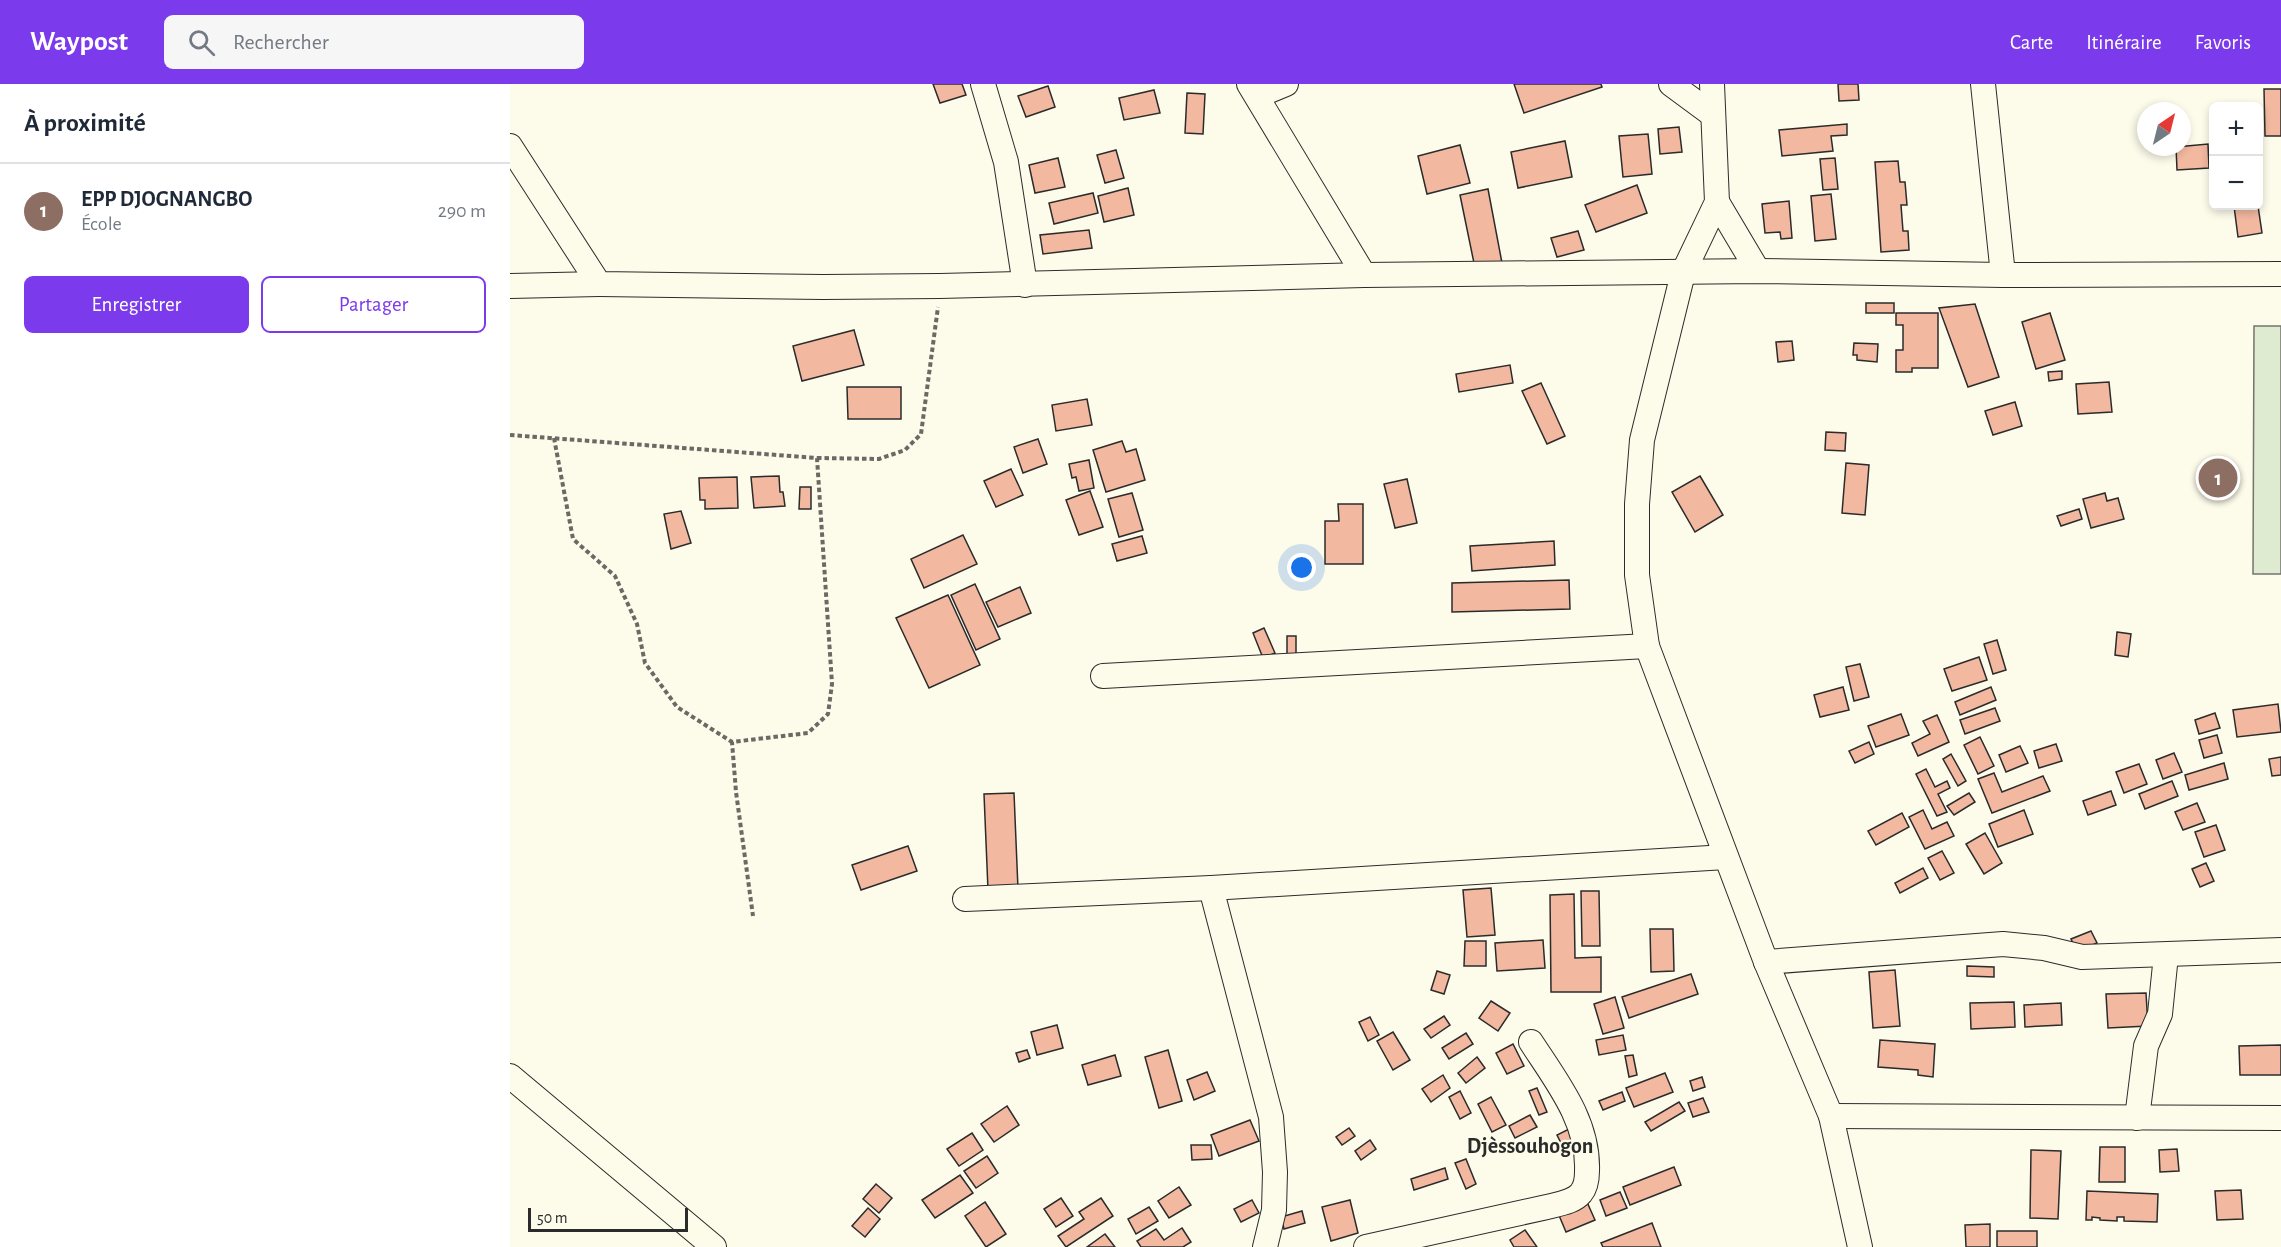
<!DOCTYPE html>
<html lang="fr">
<meta charset="utf-8">
<style>
:root{--surface:#fff;--page:#f6f6f7;--text:#1f2937;--muted:#747a83;--line:#e0e1e3;--accent:#7c3aed}
body{margin:0;font-family:"Alegreya Sans",sans-serif;background:var(--page);color:var(--text)}
.controls{position:absolute;right:18px;top:18px;display:grid;overflow:hidden;border-radius:9px;box-shadow:0 3px 9px #0003}
.controls button{width:54px;height:54px;display:grid;place-items:center;padding:0;border:0;border-bottom:2px solid var(--line);background:var(--surface);color:var(--text);font:30px sans-serif}
.compass{position:absolute;left:1627px;top:18px;width:54px;height:54px;border-radius:50%;background:var(--surface);box-shadow:0 3px 9px #0003;rotate:35deg}
.scale{position:absolute;left:18px;bottom:15px;width:160px;box-sizing:border-box;padding-left:6px;border:3px solid #2b2b2b;border-top:0;font-size:16px;line-height:21px;white-space:nowrap;color:#2b2b2b;-webkit-text-stroke:4px #fdfbea;paint-order:stroke}
.you{position:absolute;left:792px;top:484px;width:21px;height:21px;margin:-15px;border:4px solid #fff;border-radius:50%;background:#1a73e8;box-shadow:0 0 0 9px #1a73e833}
.badge{display:grid;place-items:center;width:39px;height:39px;border-radius:50%;background:var(--accent);color:#fff;font-size:20px;font-weight:700}
.pin{position:absolute;translate:-50% -50%;border:3px solid #fff;box-shadow:0 2px 6px #0006}
.list{margin:0;padding:0;list-style:none}
h2{display:flex;justify-content:space-between;align-items:center;height:78px;margin:0;padding:0 24px;font-size:26px}
h2 small{font-size:20px;font-weight:400;color:var(--muted)}
.list li{display:grid;grid-template-columns:39px 1fr auto;gap:18px;align-items:center;box-sizing:border-box;height:96px;padding:0 24px;border-top:2px solid var(--line)}
.list b{display:block;font-size:22px;white-space:nowrap}
.list p{margin:0;font-size:20px;white-space:nowrap;color:var(--muted)}
.list em{font-size:20px;font-style:normal;color:var(--muted)}
.actions{display:flex;gap:12px;padding:18px 24px}
.actions a{flex:1;padding:14px 0;border:2px solid var(--accent);border-radius:9px;text-align:center;font-size:21px;color:var(--accent)}
.actions .main{background:var(--accent);color:#fff}
.icon{flex:none;width:33px;height:33px;fill:none;stroke:currentColor;stroke-width:2;stroke-linecap:round;stroke-linejoin:round}
.map{position:relative;flex:none;width:1771px;height:1163px;overflow:hidden}
header{display:flex;align-items:center;gap:36px;box-sizing:border-box;height:84px;padding:0 30px;background:var(--accent);color:#fff}
header strong{font-size:28px}
nav{display:flex;gap:33px;margin-inline-start:auto;font-size:21px}
.search{width:420px;height:54px;background:var(--page);display:flex;align-items:center;gap:15px;box-sizing:border-box;padding:0 21px;border-radius:9px;color:var(--muted);font-size:22px}
main{display:flex}
aside{flex:1;background:var(--surface)}
.map>svg:first-child{display:block}
.green{fill:#deebd1;stroke:#74746e;stroke-width:1.5}
.building{fill:#f2b8a0;stroke:#2b2b2b;stroke-width:1.5}
.lines{fill:none;stroke-linecap:round;stroke-linejoin:round}
.minor-casing{stroke:#2b2b2b;stroke-width:26}
.path{stroke:#6a6964;stroke-width:4;stroke-dasharray:4.5 3;stroke-linecap:butt}
.minor{stroke:#fdfbea;stroke-width:24}
.labels{text-anchor:middle;stroke-width:4.5;stroke-linejoin:round;paint-order:stroke}
.neighbourhood-label{font-size:22px;font-weight:bold;fill:#2b2b2b;stroke:#fdfbea}
</style>
<header>
<strong>Waypost</strong>
<div class="search"><svg class="icon" aria-label="search" viewBox="0 0 24 24"><circle cx="10" cy="10" r="6"/><path d="M15 15l6 6"/></svg>Rechercher</div>
<nav><a>Carte</a><a>Itinéraire</a><a>Favoris</a></nav>
</header>
<main>
<aside>
<h2>À proximité<small></small></h2>
<ul class="list">
<li><span class="badge" style="background:#8d6e63">1</span><div><b>EPP DJOGNANGBO</b><p>École</p></div><em>290 m</em></li>
</ul>
<div class="actions"><a class="main">Enregistrer</a><a>Partager</a></div>
</aside>
<div class="map">
<svg width="1771" height="1163" viewBox="0 0 1771 1163">
<rect width="100%" height="100%" fill="#fdfbea"/>
<!-- green -->
<path class="green" d="M1744,242H1771V490H1743Z"/>
<!-- building -->
<g class="building">
<path d="M423,0H452L456,11L430,19Z"/>
<path d="M1004,0H1091L1092,3L1014,29Z"/>
<path d="M1328,0H1348L1349,16L1329,17Z"/>
<path d="M538,2L545,23L516,33L508,12Z"/>
<path d="M1754,5H1771V52H1755Z"/>
<path d="M644,6L650,29L614,36L609,14Z"/>
<path d="M677,9L695,10L693,50L675,49Z"/>
<path d="M1337,40V51L1321,52L1323,67L1272,72L1269,46Z"/>
<path d="M1169,43L1172,68L1150,70L1148,45Z"/>
<path d="M1138,50L1142,90L1113,93L1109,52Z"/>
<path d="M1055,57L1062,93L1008,104L1001,68Z"/>
<path d="M1698,60L1699,84L1667,86L1666,63Z"/>
<path d="M950,61L960,99L917,110L908,72Z"/>
<path d="M606,66L614,94L595,99L587,71Z"/>
<path d="M548,74L555,103L525,109L519,81Z"/>
<path d="M1325,74L1328,105L1313,106L1310,75Z"/>
<path d="M1388,77L1390,98H1395L1397,121H1391L1393,147H1398L1399,166L1371,168L1365,78Z"/>
<path d="M1127,101L1137,129L1086,148L1075,121Z"/>
<path d="M618,104L624,131L594,138L588,112Z"/>
<path d="M978,105L992,179L965,184L950,111Z"/>
<path d="M583,109L588,129L544,140L539,119Z"/>
<path d="M1321,110L1326,155L1305,157L1301,112Z"/>
<path d="M1279,117L1282,154L1271,155L1270,148L1255,149L1252,120Z"/>
<path d="M1724,122H1748L1752,149L1728,153Z"/>
<path d="M579,146L582,164L533,170L530,151Z"/>
<path d="M1068,147L1074,166L1047,173L1041,154Z"/>
<rect x="1356" y="219" width="28" height="10"/>
<path d="M1465,220L1489,293L1458,303L1429,224Z"/>
<path d="M1386,229H1428V284H1402V288H1386V266H1393V241H1386Z"/>
<path d="M1540,229L1555,276L1526,285L1512,238Z"/>
<path d="M344,246L354,281L292,297L283,262Z"/>
<path d="M1282,257L1284,276L1268,278L1266,258Z"/>
<path d="M1344,259L1368,260L1367,278L1347,276V271H1343Z"/>
<path d="M1000,281L1003,299L949,308L946,290Z"/>
<path d="M1552,287V295L1539,297L1538,288Z"/>
<path d="M1599,298L1602,328L1568,330L1566,300Z"/>
<path d="M1031,299L1055,352L1037,360L1012,307Z"/>
<path d="M337,303H391V335H338Z"/>
<path d="M577,315L582,341L546,347L542,321Z"/>
<path d="M1505,318L1512,342L1483,351L1475,327Z"/>
<path d="M1316,348L1336,349L1335,367L1315,366Z"/>
<path d="M528,355L537,380L513,389L504,363Z"/>
<path d="M612,357L616,368L626,365L635,396L596,408L583,366Z"/>
<path d="M579,376L584,404L569,407L566,393L562,394L559,380Z"/>
<path d="M1336,379L1359,381L1355,431L1332,429Z"/>
<path d="M501,385L513,411L486,423L474,397Z"/>
<path d="M269,392L270,408H273L275,422L244,424L241,393Z"/>
<path d="M1190,392L1213,431L1185,448L1162,408Z"/>
<path d="M227,393L228,424L195,425V416H190L189,394Z"/>
<path d="M897,395L907,439L885,444L874,400Z"/>
<path d="M290,403H301V425H289Z"/>
<path d="M580,407L593,443L569,451L556,416Z"/>
<path d="M622,409L633,446L609,453L598,415Z"/>
<path d="M1595,409L1597,417L1608,414L1614,435L1581,444L1573,415Z"/>
<path d="M828,420H853V480H815V437H829Z"/>
<path d="M1569,425L1572,435L1551,442L1547,432Z"/>
<path d="M171,427L181,459L161,465L154,430Z"/>
<path d="M453,451L467,480L414,504L401,475Z"/>
<path d="M632,452L637,469L607,477L602,460Z"/>
<path d="M1044,457L1045,481L962,487L960,462Z"/>
<path d="M1059,496L1060,525L942,528V499Z"/>
<path d="M465,500L490,555L466,566L441,511Z"/>
<path d="M510,503L521,529L488,543L476,518Z"/>
<path d="M438,511L470,581L419,604L386,534Z"/>
<path d="M754,544L765,569L753,574L743,549Z"/>
<path d="M1607,548L1621,550L1618,573L1605,571Z"/>
<rect x="777" y="552" width="9" height="19"/>
<path d="M1487,556L1496,586L1483,590L1474,560Z"/>
<path d="M1469,573L1477,596L1442,607L1434,585Z"/>
<path d="M1350,580L1359,613L1344,617L1336,583Z"/>
<path d="M1333,603L1339,626L1310,633L1304,611Z"/>
<path d="M1481,603L1486,616L1450,631L1445,618Z"/>
<path d="M1768,620L1771,648L1727,653L1723,626Z"/>
<path d="M1485,624L1490,637L1455,650L1450,636Z"/>
<path d="M1705,629L1710,644L1689,650L1685,636Z"/>
<path d="M1391,630L1399,651L1366,663L1358,642Z"/>
<path d="M1427,631L1439,658L1408,672L1402,659L1420,650L1413,637Z"/>
<path d="M1707,651L1712,669L1694,674L1689,656Z"/>
<path d="M1470,653L1484,682L1468,690L1454,661Z"/>
<path d="M1359,658L1364,670L1345,679L1339,667Z"/>
<path d="M1546,660L1552,677L1529,684L1524,667Z"/>
<path d="M1510,662L1518,679L1496,688L1489,671Z"/>
<path d="M1664,669L1672,688L1653,695L1646,676Z"/>
<path d="M1441,670L1456,697L1448,702L1433,675Z"/>
<path d="M1771,673V691L1762,692L1759,675Z"/>
<path d="M1714,679L1718,695L1679,706L1675,691Z"/>
<path d="M1629,680L1637,700L1614,709L1606,688Z"/>
<path d="M1416,685L1425,703L1437,697L1440,704L1428,710L1437,728L1427,732L1406,690Z"/>
<path d="M1484,689L1492,708L1533,692L1540,707L1482,729L1468,695Z"/>
<path d="M1662,697L1668,712L1635,725L1629,710Z"/>
<path d="M1601,707L1606,721L1578,731L1573,717Z"/>
<path d="M504,709L508,805L478,806L474,710Z"/>
<path d="M1459,709L1465,718L1444,731L1437,722Z"/>
<path d="M1687,719L1695,738L1673,746L1665,728Z"/>
<path d="M1413,726L1422,745L1437,738L1444,752L1415,765L1399,733Z"/>
<path d="M1514,726L1523,750L1488,763L1479,740Z"/>
<path d="M1392,729L1399,743L1366,761L1358,747Z"/>
<path d="M1706,741L1715,766L1694,773L1685,748Z"/>
<path d="M1475,749L1492,779L1474,790L1456,760Z"/>
<path d="M398,762L407,787L351,806L342,781Z"/>
<path d="M1432,767L1444,789L1430,796L1418,774Z"/>
<path d="M1696,779L1704,797L1690,803L1682,785Z"/>
<path d="M1413,784L1418,794L1390,809L1385,799Z"/>
<path d="M981,804L985,851L957,853L953,806Z"/>
<path d="M1071,807H1089L1090,862H1072Z"/>
<path d="M1064,810L1065,874L1091,873V908H1041L1040,811Z"/>
<path d="M1140,845H1163L1164,887L1141,888Z"/>
<path d="M1581,847L1587,859L1567,868L1561,855Z"/>
<path d="M1033,856L1035,884L987,887L985,859Z"/>
<path d="M955,857H976V882H954Z"/>
<path d="M1457,882L1484,883V893L1457,892Z"/>
<path d="M1385,886L1390,942L1363,944L1359,888Z"/>
<path d="M927,887L940,891L934,910L921,906Z"/>
<path d="M1181,890L1188,910L1119,934L1112,913Z"/>
<path d="M1636,909L1638,942L1598,944L1596,910Z"/>
<path d="M1105,913L1114,944L1093,950L1084,920Z"/>
<path d="M981,917L1000,929L988,947L969,934Z"/>
<path d="M1504,918L1505,943L1461,945L1460,919Z"/>
<path d="M1551,919L1552,941L1515,943L1514,921Z"/>
<path d="M934,932L940,941L921,954L914,945Z"/>
<path d="M860,933L869,951L858,957L849,938Z"/>
<path d="M547,941L553,964L527,971L521,948Z"/>
<path d="M883,948L900,976L883,986L867,957Z"/>
<path d="M956,949L963,960L939,975L932,964Z"/>
<path d="M1113,951L1116,966L1089,971L1086,956Z"/>
<path d="M1370,956L1425,960L1423,993L1408,991V986L1368,983Z"/>
<path d="M1003,960L1014,982L997,990L986,969Z"/>
<path d="M1771,961V991H1730L1729,962Z"/>
<path d="M517,966L520,974L509,978L506,969Z"/>
<path d="M658,966L672,1017L649,1024L635,973Z"/>
<path d="M605,971L611,992L578,1001L572,981Z"/>
<path d="M1123,971L1127,991L1119,993L1115,972Z"/>
<path d="M967,973L975,984L956,999L948,989Z"/>
<path d="M697,988L705,1007L684,1016L677,996Z"/>
<path d="M1155,989L1163,1008L1124,1023L1116,1004Z"/>
<path d="M933,991L940,1004L921,1018L912,1005Z"/>
<path d="M1192,993L1195,1003L1183,1007L1180,997Z"/>
<path d="M1027,1004L1037,1028L1029,1031L1019,1007Z"/>
<path d="M950,1007L961,1029L950,1035L939,1013Z"/>
<path d="M1112,1008L1115,1017L1093,1026L1089,1017Z"/>
<path d="M981,1013L996,1041L982,1048L968,1020Z"/>
<path d="M1193,1014L1199,1028L1183,1033L1178,1019Z"/>
<path d="M1169,1018L1175,1027L1141,1047L1135,1038Z"/>
<path d="M497,1022L509,1041L484,1058L471,1040Z"/>
<path d="M1020,1031L1027,1043L1005,1054L999,1042Z"/>
<path d="M740,1036L749,1057L709,1072L701,1051Z"/>
<path d="M839,1044L845,1052L832,1061L826,1053Z"/>
<path d="M1059,1045L1064,1055L1052,1061L1047,1051Z"/>
<path d="M462,1049L473,1066L449,1082L437,1065Z"/>
<path d="M860,1056L866,1065L851,1076L845,1067Z"/>
<path d="M681,1061H701L702,1075L682,1076Z"/>
<path d="M1590,1063H1615V1098H1589Z"/>
<path d="M1667,1065L1669,1087L1650,1088L1649,1066Z"/>
<path d="M1521,1066L1551,1067L1548,1135L1520,1134Z"/>
<path d="M477,1072L488,1089L466,1104L454,1087Z"/>
<path d="M956,1075L966,1100L956,1105L945,1079Z"/>
<path d="M1164,1083L1171,1101L1120,1121L1113,1103Z"/>
<path d="M935,1084L938,1095L904,1106L901,1095Z"/>
<path d="M450,1091L463,1109L425,1134L412,1116Z"/>
<path d="M366,1100L382,1114L369,1129L353,1115Z"/>
<path d="M669,1103L681,1121L659,1134L648,1117Z"/>
<path d="M1731,1106L1733,1135L1707,1136L1705,1107Z"/>
<path d="M1577,1107L1648,1110L1647,1138L1614,1137V1133H1607V1137L1590,1136V1134L1582,1133V1136H1576Z"/>
<path d="M1110,1108L1117,1124L1096,1132L1090,1116Z"/>
<path d="M551,1114L563,1132L546,1143L534,1125Z"/>
<path d="M591,1114L603,1132L556,1163L548,1152L574,1135L569,1128Z"/>
<path d="M742,1116L749,1129L731,1138L724,1125Z"/>
<path d="M840,1116L848,1149L821,1157L812,1123Z"/>
<path d="M475,1118L496,1150L476,1163L455,1132Z"/>
<path d="M1077,1118L1085,1136L1056,1148L1048,1129Z"/>
<path d="M639,1123L648,1137L626,1150L618,1135Z"/>
<path d="M358,1124L370,1135L355,1153L342,1142Z"/>
<path d="M792,1127L795,1139L774,1145L771,1133Z"/>
<path d="M1142,1139L1151,1163H1093L1091,1159Z"/>
<path d="M1480,1140V1163H1456L1455,1141Z"/>
<path d="M672,1144L681,1158L673,1163H631L627,1157L646,1145L654,1156Z"/>
<path d="M1015,1146L1027,1163H1004L1000,1156Z"/>
<rect x="1487" y="1147" width="40" height="16"/>
<path d="M595,1150L605,1163H577Z"/>
</g>
<g class="lines">
<!-- minor casing -->
<g class="minor-casing">
<g id="minor">
<path d="M473,0L496,78L515,201"/>
<path d="M739,0L854,191"/>
<path d="M1161,0L1203,31"/>
<path d="M1202,0L1207,118L1173,189L1132,356L1127,420V491L1137,562L1256,878L1321,1032L1350,1163"/>
<path d="M1473,0L1493,191"/>
<path d="M747,12L776,0"/>
<path d="M0,62L89,200L313,203L430,202L854,191L1248,187L1493,191L1771,190"/>
<path d="M1207,118L1248,187"/>
<path d="M0,202L89,200"/>
<path d="M593,592L1137,562"/>
<path d="M701,804L761,1033L765,1088L764,1126L755,1163"/>
<path d="M455,815L701,804L1216,773"/>
<path d="M1256,878L1493,860L1534,864L1572,873L1771,866"/>
<path d="M0,992L204,1163"/>
<path d="M1321,1032L1771,1034"/>
<path d="M1627,1034L1636,962L1650,930L1656,871"/>
<path d="M856,1163L1037,1123C1048,1120 1064,1118 1071,1109C1076,1103 1077,1095 1077,1087C1079,1038 1047,998 1021,958"/>
</g>
</g>
<!-- path -->
<g class="path">
<path d="M0,351L307,374L322,600L318,630L298,649L222,658L226,708L243,832"/>
<path d="M44,354L63,455L105,492L127,540L135,579L167,623L222,658"/>
<path d="M307,374L369,375L395,366L411,350L428,223"/>
</g>
<!-- minor -->
<use href="#minor" class="minor"/>
</g>
<g class="labels">
<!-- neighbourhood labels -->
<g class="neighbourhood-label">
<text x="1020" y="1069">Djèssouhogon</text>
</g>
</g>
</svg>
<div class="controls">
<button>+</button>
<button>−</button>
</div>
<svg class="compass" viewBox="-18 -18 36 36"><path d="M0-13l5 13h-10z" fill="#e53935"/><path d="M0 13l5-13h-10z" fill="#747a83"/></svg>
<div class="scale">50 m</div>
<div class="you"></div>
<div class="pin badge" style="left:1708px;top:394px;background:#8d6e63">1</div>
</div>
</main>
